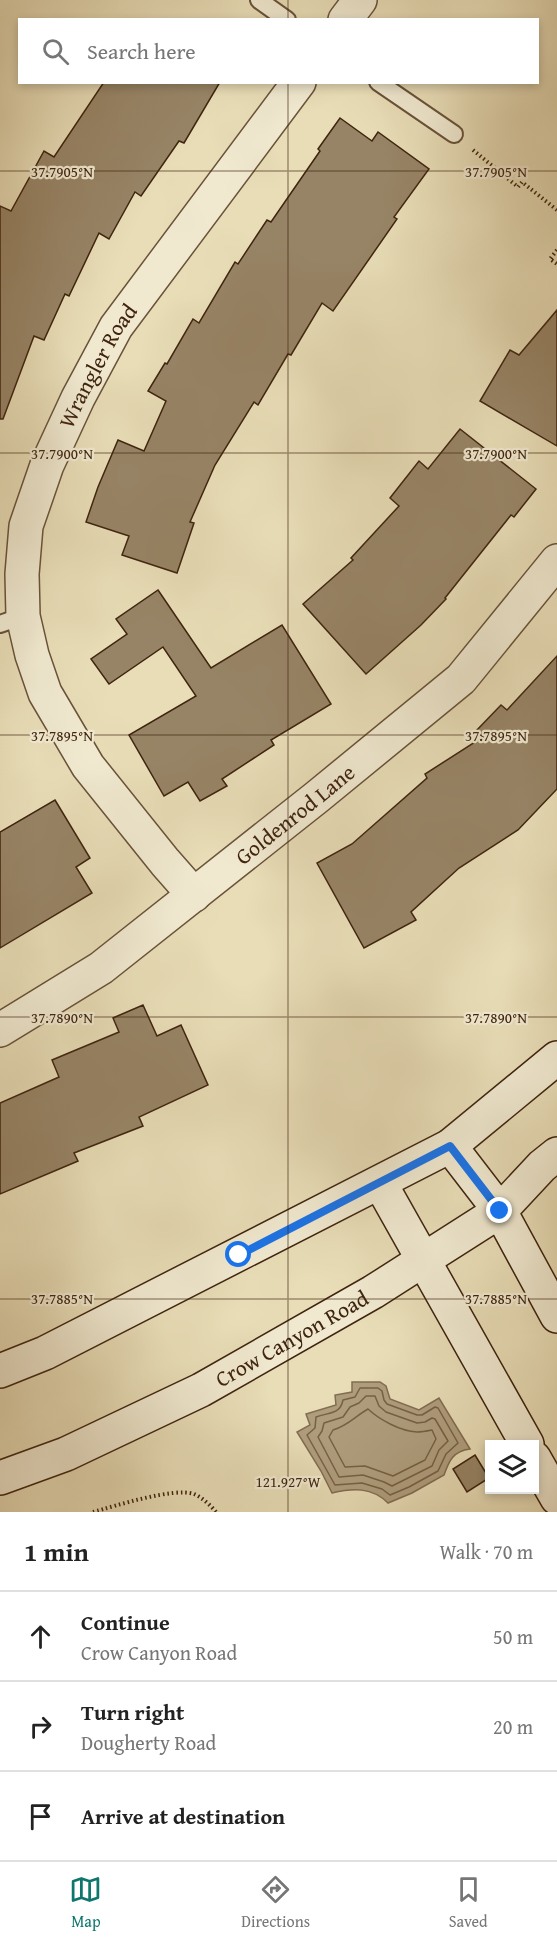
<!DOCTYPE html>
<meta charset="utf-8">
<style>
:root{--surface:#fff;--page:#f2f2f2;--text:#222;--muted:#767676;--line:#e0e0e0;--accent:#0f766e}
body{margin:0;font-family:"Gentium Book Plus",serif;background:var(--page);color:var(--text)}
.controls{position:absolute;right:18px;bottom:18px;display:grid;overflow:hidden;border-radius:0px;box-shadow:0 3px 9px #0003}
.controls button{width:54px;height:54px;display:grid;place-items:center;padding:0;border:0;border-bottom:2px solid var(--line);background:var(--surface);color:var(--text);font:30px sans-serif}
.stop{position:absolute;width:18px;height:18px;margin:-14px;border:4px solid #1a73e8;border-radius:50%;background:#fff}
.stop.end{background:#1a73e8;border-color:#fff;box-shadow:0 2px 6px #0008}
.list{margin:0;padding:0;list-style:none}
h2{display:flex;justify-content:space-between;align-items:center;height:78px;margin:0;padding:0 24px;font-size:26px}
h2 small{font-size:20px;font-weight:400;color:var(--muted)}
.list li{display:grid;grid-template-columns:39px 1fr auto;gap:18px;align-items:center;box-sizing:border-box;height:90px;padding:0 24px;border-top:2px solid var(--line)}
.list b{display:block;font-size:22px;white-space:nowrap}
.list p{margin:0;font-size:20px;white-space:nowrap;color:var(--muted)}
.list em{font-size:20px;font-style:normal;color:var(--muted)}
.icon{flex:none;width:33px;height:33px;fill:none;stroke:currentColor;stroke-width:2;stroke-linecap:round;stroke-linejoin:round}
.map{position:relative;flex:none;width:557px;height:1512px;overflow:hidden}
.search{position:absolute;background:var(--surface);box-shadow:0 3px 9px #0003;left:18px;right:18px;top:18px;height:66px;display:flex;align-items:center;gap:15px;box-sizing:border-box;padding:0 21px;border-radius:0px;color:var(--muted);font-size:22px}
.sheet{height:348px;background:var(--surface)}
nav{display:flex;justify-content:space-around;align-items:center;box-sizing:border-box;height:84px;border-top:2px solid var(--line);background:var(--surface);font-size:16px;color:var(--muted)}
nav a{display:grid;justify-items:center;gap:3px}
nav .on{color:var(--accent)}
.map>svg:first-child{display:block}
.water{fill:#af9e7e;stroke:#826d52;stroke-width:1.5}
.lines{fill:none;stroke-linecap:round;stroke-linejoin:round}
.shore{stroke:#776146;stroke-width:1.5}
.building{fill:#978466;stroke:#3f240f;stroke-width:1.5}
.service-casing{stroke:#695239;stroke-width:20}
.minor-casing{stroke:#695239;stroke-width:36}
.secondary-casing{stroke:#3f240f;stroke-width:36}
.path{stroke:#3f240f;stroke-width:4;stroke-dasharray:1.5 3;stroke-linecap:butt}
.service{stroke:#f0e9d0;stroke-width:16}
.minor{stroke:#f0e9d0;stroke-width:33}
.secondary{stroke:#f0e9d0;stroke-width:33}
.route{stroke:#1a73e8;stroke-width:8}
.ticks{fill:none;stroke:#3f240f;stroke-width:1.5;stroke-opacity:0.45}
.labels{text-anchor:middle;stroke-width:4.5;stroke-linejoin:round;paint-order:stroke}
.street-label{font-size:22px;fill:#3f240f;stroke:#f0e9d0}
.ticks-label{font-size:15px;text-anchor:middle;fill:#3f240f;stroke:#f0e9d0;stroke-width:4.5;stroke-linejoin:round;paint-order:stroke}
</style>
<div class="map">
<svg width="557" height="1512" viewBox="0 0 557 1512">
<rect width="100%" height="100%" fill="#e8ddb7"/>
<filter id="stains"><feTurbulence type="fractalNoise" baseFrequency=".00333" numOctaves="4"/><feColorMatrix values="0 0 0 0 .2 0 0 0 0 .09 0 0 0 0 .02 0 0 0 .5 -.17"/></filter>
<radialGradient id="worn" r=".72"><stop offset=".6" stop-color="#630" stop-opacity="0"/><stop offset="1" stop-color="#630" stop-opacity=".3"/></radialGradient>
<!-- water -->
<path class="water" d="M352,1382H380L386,1386L390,1399L419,1410L439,1398L470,1449C453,1451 449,1461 444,1475L412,1493L388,1503C372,1487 353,1488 332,1493L321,1471L297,1432L310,1425L306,1414L336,1405L335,1395L352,1392Z"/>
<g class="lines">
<!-- shore -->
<g class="shore">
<path d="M360,1388H378L382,1391L384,1400L387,1404L417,1415H422L435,1407L438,1408L458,1443L446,1454L438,1471L409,1487L390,1495L382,1489L362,1483L335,1485L307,1435L315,1428L316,1417C329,1412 340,1415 343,1400L355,1397Z"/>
<path d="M366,1396H375L379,1406L386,1412L417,1423L425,1422L432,1418L435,1419L448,1441L439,1450L432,1466L392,1486L384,1482L363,1475L339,1477L318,1437L322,1431L324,1423L343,1417L350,1407L359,1403Z"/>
<path d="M368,1409C380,1420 400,1431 417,1432C422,1432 427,1431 432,1430L436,1439L425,1460L393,1476L365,1466L345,1467L329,1437L333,1430C349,1425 354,1417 368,1409Z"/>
</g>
</g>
<!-- building -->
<g class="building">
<path d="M104,82H220L184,143L179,141L141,196L135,192L109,239L99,233L69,296L65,294L44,340L34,336L3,419H0V206L11,211L44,151L54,157Z"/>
<path d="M340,118L372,141L378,132L429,169L394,217L397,219L333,311L322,303L291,355L288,354L258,405L254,402L215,465L190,522L194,523L177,573L122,555L129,536L86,522L98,487L118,440L144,451L166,401L148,391L165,363L167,364L193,319L199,323L235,262L238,264L267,220L271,222L320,151L318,149Z"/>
<path d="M557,310V446L480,401L510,350L519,355Z"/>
<path d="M460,429L536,489L514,517L511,515L445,598L446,599L421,625L366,674L303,604L353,560L351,558L399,506L390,498L419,461L428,469Z"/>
<path d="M158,590L211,668L282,625L331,704L271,740L274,745L222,779L227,786L200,801L188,782L164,796L129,735L196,696L163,647L109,684L91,659L127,634L116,619Z"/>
<path d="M557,656V789L518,830L459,868L411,912L416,920L364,948L317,863L352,844L427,778L425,774L483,737L476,731L501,705L507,710Z"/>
<path d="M55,800L90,858L76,867L92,893L0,948V832Z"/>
<path d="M143,1005L157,1036L181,1025L208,1085L139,1117L143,1126L74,1153L78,1161L0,1194V1103L59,1077L52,1060L119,1032L113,1018Z"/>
<path d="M475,1455L489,1478L467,1492L453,1469Z"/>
</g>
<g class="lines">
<!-- service casing -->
<g class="service-casing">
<g id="service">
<path d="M259,0L287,20"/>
<path d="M378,82L454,134"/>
<path d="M0,624L23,616"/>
</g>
</g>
<!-- minor casing -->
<g class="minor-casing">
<g id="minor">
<path d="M345,20L360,0"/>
<path id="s1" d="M194,895L165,862L88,766L45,693L32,655L23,616L22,574L26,526L47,465L78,398L116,327L299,82"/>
<path id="s2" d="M0,1030L101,968L317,797L461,679L557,561"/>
</g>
</g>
<!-- secondary casing -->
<g class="secondary-casing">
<g id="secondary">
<path d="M450,1146L500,1211L557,1316"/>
<path d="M380,1183L527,1444"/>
<path d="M0,1371L45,1353L450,1146L557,1058"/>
<path d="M534,1458L557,1498"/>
<path id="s3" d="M0,1478L66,1454L201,1390L373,1292L500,1211L542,1166L557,1154"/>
</g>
</g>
<!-- path -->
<g class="path">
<path d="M473,150L518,187L522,182L557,210"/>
<path d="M557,250L550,259L557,264"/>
<path d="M93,1512C115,1506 174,1487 194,1494C203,1498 210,1505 216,1512"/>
</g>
<!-- service -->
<use href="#service" class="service"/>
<!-- minor -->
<use href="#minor" class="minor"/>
<!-- secondary -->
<use href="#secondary" class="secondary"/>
</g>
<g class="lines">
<!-- route -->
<path class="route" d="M239,1255L450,1146L500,1211"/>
</g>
<!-- ticks -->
<path class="ticks" d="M288,0V20M288,82V1512M0,171H557M0,453H557M0,735H557M0,1017H557M0,1299H557"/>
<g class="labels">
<!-- street labels -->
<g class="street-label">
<text dy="8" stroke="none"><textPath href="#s1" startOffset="598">Wrangler Road</textPath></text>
<text dy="8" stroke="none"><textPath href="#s2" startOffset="366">Goldenrod Lane</textPath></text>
<text dy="8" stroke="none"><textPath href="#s3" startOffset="324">Crow Canyon Road</textPath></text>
</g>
</g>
<g class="ticks-label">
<text x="62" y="177">37.7905°N</text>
<text x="496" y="177">37.7905°N</text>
<text x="62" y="459">37.7900°N</text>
<text x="496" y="459">37.7900°N</text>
<text x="62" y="741">37.7895°N</text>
<text x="496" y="741">37.7895°N</text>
<text x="62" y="1023">37.7890°N</text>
<text x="496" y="1023">37.7890°N</text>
<text x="62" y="1304">37.7885°N</text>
<text x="496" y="1304">37.7885°N</text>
<text x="288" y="1487">121.927°W</text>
</g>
<rect width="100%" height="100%" filter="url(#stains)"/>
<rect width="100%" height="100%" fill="url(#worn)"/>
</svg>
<div class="controls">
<button><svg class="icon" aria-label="layers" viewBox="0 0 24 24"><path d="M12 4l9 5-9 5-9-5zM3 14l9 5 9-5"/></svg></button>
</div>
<div class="stop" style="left:239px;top:1255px"></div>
<div class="stop end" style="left:500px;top:1211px"></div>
<div class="search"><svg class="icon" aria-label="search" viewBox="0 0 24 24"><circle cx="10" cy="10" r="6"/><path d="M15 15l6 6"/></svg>Search here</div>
</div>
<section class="sheet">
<h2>1 min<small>Walk · 70 m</small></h2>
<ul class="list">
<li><svg class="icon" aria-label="ahead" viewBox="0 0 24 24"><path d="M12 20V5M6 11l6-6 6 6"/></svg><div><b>Continue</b><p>Crow Canyon Road</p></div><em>50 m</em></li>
<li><svg class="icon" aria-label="right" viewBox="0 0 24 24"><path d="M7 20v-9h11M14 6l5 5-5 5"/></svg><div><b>Turn right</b><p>Dougherty Road</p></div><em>20 m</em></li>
<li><svg class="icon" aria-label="arrive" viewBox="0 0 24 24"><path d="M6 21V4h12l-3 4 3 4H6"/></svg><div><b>Arrive at destination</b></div></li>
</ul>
</section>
<nav>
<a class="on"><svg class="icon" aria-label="map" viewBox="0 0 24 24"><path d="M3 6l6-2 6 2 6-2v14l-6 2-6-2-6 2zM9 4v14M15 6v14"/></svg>Map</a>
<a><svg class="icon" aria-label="directions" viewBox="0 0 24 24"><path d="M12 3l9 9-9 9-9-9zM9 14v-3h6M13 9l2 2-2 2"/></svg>Directions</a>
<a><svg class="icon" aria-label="saved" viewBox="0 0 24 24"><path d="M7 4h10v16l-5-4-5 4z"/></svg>Saved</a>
</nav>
